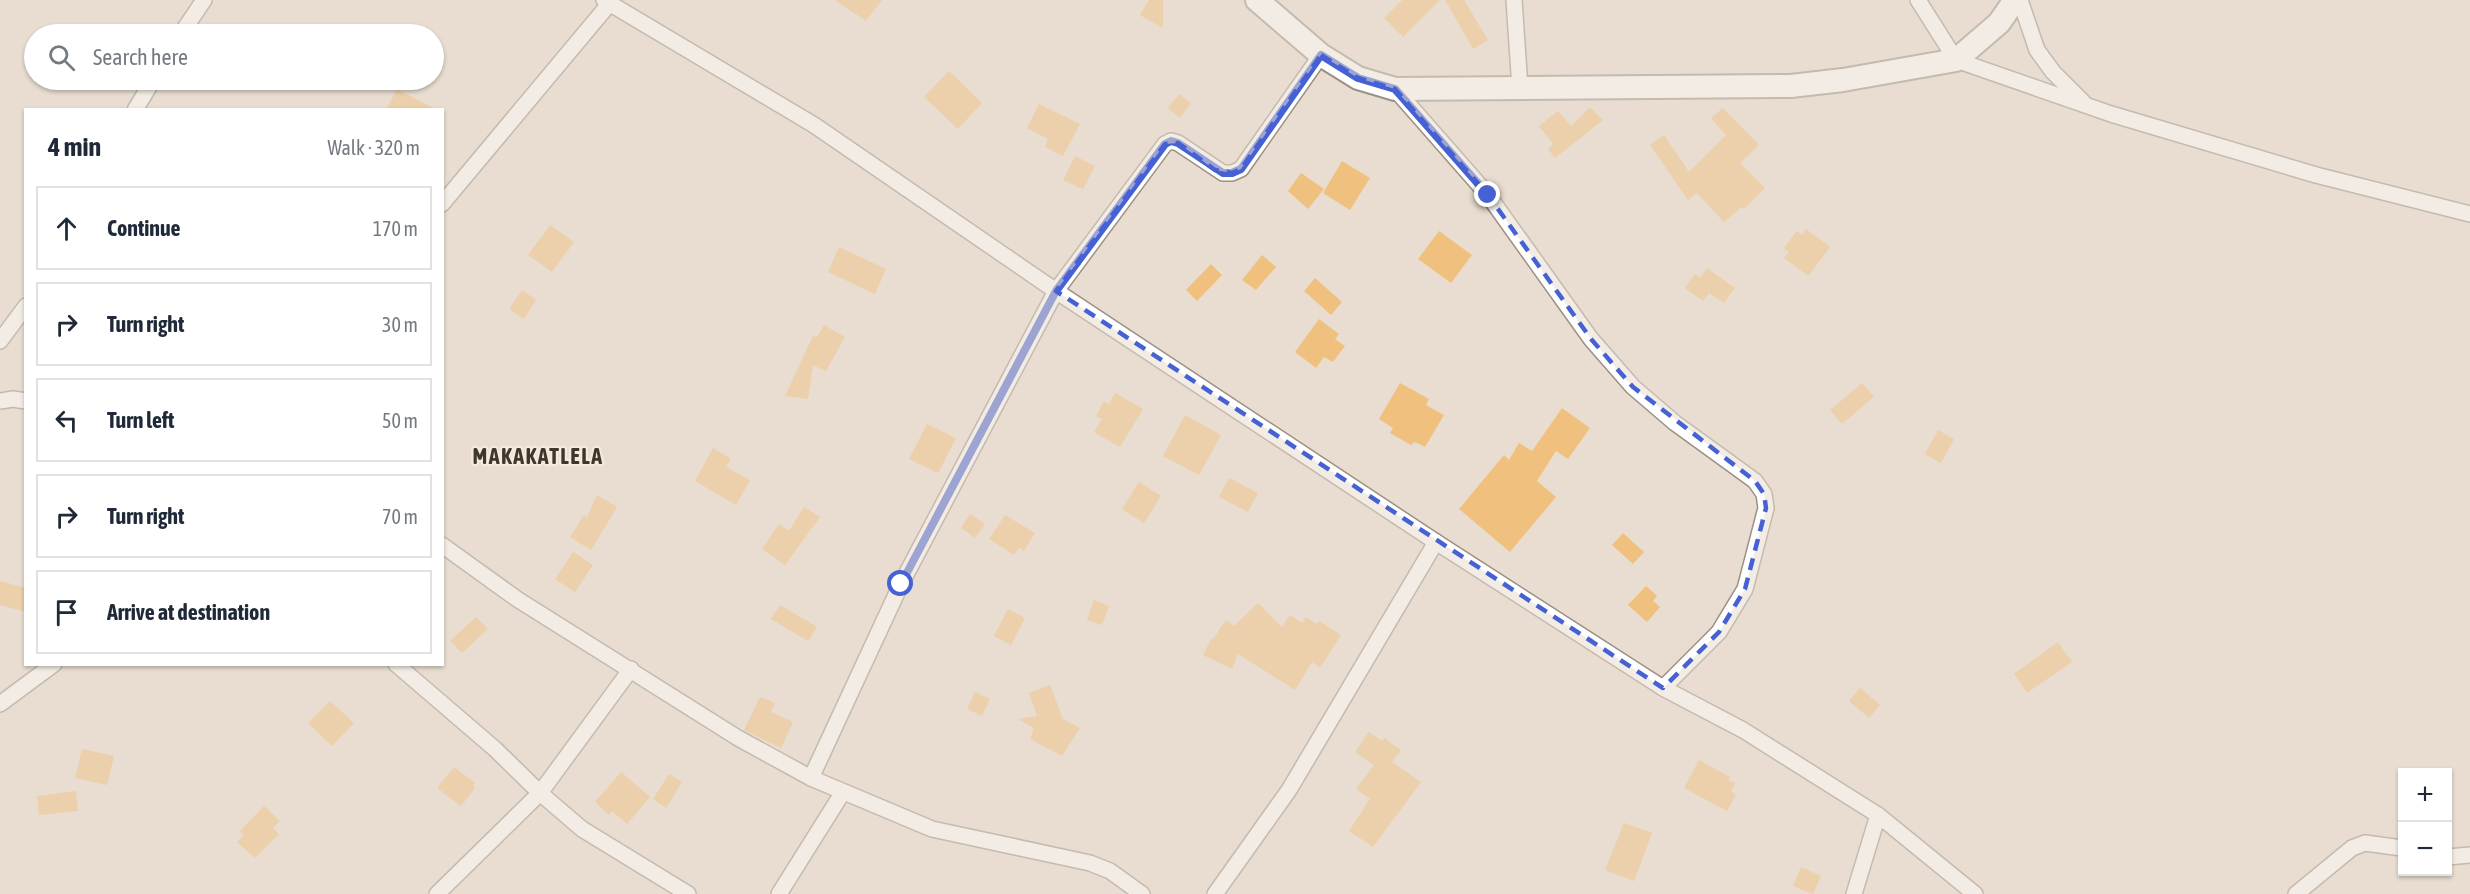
<!DOCTYPE html>
<meta charset="utf-8">
<style>
:root{--surface:#fff;--page:#f2f2f3;--text:#1f2937;--muted:#747a83;--line:#e0e1e3}
body{margin:0;font-family:"Asap Condensed",sans-serif;background:var(--page);color:var(--text)}
.controls{position:absolute;right:18px;bottom:18px;display:grid;overflow:hidden;border-radius:0px;box-shadow:0 2px 4px #0004}
.controls button{width:54px;height:54px;display:grid;place-items:center;padding:0;border:0;border-bottom:2px solid var(--line);background:var(--surface);color:var(--text);font:30px sans-serif}
.stop{position:absolute;width:18px;height:18px;margin:-14px;border:4px solid #4561d4;border-radius:50%;background:#fff}
.stop.end{background:#4561d4;border-color:#fff;box-shadow:0 2px 6px #0008}
.list{margin:0;padding:0;list-style:none}
h2{display:flex;justify-content:space-between;align-items:center;height:78px;margin:0;padding:0 24px;font-size:26px}
h2 small{font-size:20px;font-weight:400;color:var(--muted)}
.list li{display:grid;grid-template-columns:39px 1fr auto;gap:18px;align-items:center;box-sizing:border-box;height:84px;margin:0 12px 12px;padding:0 12px;border:2px solid var(--line);border-radius:0px}
.list b{display:block;font-size:22px;white-space:nowrap}
.list em{font-size:20px;font-style:normal;color:var(--muted)}
.icon{flex:none;width:33px;height:33px;fill:none;stroke:currentColor;stroke-width:2;stroke-linecap:round;stroke-linejoin:round}
.map{position:relative;flex:none;width:2470px;height:894px;overflow:hidden}
.search{position:absolute;background:var(--surface);box-shadow:0 2px 4px #0004;left:24px;top:24px;width:420px;height:66px;display:flex;align-items:center;gap:15px;box-sizing:border-box;padding:0 21px;border-radius:33px;color:var(--muted);font-size:22px}
.panel{position:absolute;background:var(--surface);box-shadow:0 2px 4px #0004;left:24px;top:108px;width:420px;height:558px;border-radius:0px}
.map>svg:first-child{display:block}
.building{fill:#f0c17e}
.lines{fill:none;stroke-linecap:round;stroke-linejoin:round}
.street-casing{stroke:#9a9084;stroke-width:18}
.secondary-casing{stroke:#9a9084;stroke-width:26}
.street{stroke:#fff;stroke-width:15}
.secondary{stroke:#fff;stroke-width:22}
.route{stroke:#4561d4;stroke-width:8}
.marked{fill:none;stroke:#4561d4;stroke-width:4.5;stroke-dasharray:12 8;stroke-linejoin:round}
.labels{text-anchor:middle;stroke-width:4.5;stroke-linejoin:round;paint-order:stroke}
.district-label{font-size:22px;font-weight:bold;letter-spacing:1.5px;fill:#3f372d;stroke:#f5ebdd}
</style>
<div class="map">
<svg width="2470" height="894" viewBox="0 0 2470 894">
<rect width="100%" height="100%" fill="#e8ddd0"/>
<!-- building -->
<g class="building">
<path d="M835,0H882L866,21Z"/>
<path d="M1149,0H1163V28L1140,15Z"/>
<path d="M1402,0H1440L1403,37L1384,18Z"/>
<path d="M1445,0H1464L1488,40L1473,49Z"/>
<path d="M949,71L982,103L958,129L924,97Z"/>
<path d="M397,89L437,110H386Z"/>
<path d="M1179,94L1191,103L1180,118L1168,108Z"/>
<path d="M1039,104L1080,124L1063,156L1045,147L1048,139L1027,128Z"/>
<path d="M1590,107L1603,120L1555,158L1548,149L1553,144L1539,126L1558,111L1571,126Z"/>
<path d="M1723,108L1759,145L1740,163L1765,188L1744,209L1742,207L1724,222L1697,193L1688,200L1650,145L1664,135L1689,172L1726,135L1711,118Z"/>
<path d="M1075,156L1095,166L1083,189L1063,180Z"/>
<path d="M1342,161L1370,178L1350,210L1323,193Z"/>
<path d="M1301,173L1324,189L1308,209L1288,191Z"/>
<path d="M550,225L574,242L552,272L528,255Z"/>
<path d="M1806,229L1830,247L1808,276L1784,258L1789,252L1784,248L1797,231L1802,235Z"/>
<path d="M1439,231L1472,255L1451,283L1418,259Z"/>
<path d="M839,247L886,269L875,294L828,272Z"/>
<path d="M1262,255L1276,267L1256,290L1242,280Z"/>
<path d="M1211,264L1222,275L1197,301L1186,290Z"/>
<path d="M1707,268L1735,288L1724,303L1709,293L1703,301L1685,288L1695,274L1700,278Z"/>
<path d="M1315,278L1342,302L1331,315L1304,291Z"/>
<path d="M522,290L536,300L524,319L509,309Z"/>
<path d="M1319,319L1339,334L1335,339L1345,346L1333,362L1324,357L1316,368L1295,352Z"/>
<path d="M824,325L845,337L826,371L813,365L808,399L785,396L813,336L817,337Z"/>
<path d="M1400,383L1429,399L1426,405L1444,415L1425,447L1415,442L1411,445L1390,433L1393,428L1379,419Z"/>
<path d="M1862,383L1874,397L1842,424L1830,410Z"/>
<path d="M1115,393L1143,409L1120,447L1094,432L1102,419L1096,416L1104,401L1109,404Z"/>
<path d="M1562,408L1590,428L1568,459L1556,451L1537,481L1556,497L1510,552L1459,509L1504,455L1509,460L1519,443L1532,451Z"/>
<path d="M1185,415L1221,435L1199,475L1163,456Z"/>
<path d="M927,424L956,438L938,473L909,459Z"/>
<path d="M1938,430L1954,439L1941,463L1925,454Z"/>
<path d="M713,448L731,459L726,467L750,480L736,505L695,481Z"/>
<path d="M1229,478L1258,493L1248,512L1219,497Z"/>
<path d="M1139,482L1161,496L1144,523L1122,509Z"/>
<path d="M597,495L617,507L591,550L570,537L584,515L587,517Z"/>
<path d="M804,507L820,517L785,565L762,549L779,524L789,531Z"/>
<path d="M970,514L985,524L975,538L961,528Z"/>
<path d="M1005,515L1035,533L1024,551L1019,548L1014,555L989,539Z"/>
<path d="M1623,533L1644,552L1633,564L1612,545Z"/>
<path d="M573,552L593,565L575,592L555,579Z"/>
<path d="M0,581L26,588V612L0,605Z"/>
<path d="M1646,586L1657,596L1653,601L1660,607L1647,622L1628,605Z"/>
<path d="M1094,600L1109,606L1102,625L1087,620Z"/>
<path d="M1258,603L1282,627L1290,615L1302,623L1306,617L1317,624L1319,621L1341,635L1320,668L1312,662L1295,690L1238,654L1232,669L1203,655L1211,639H1213L1226,620L1234,626Z"/>
<path d="M780,605L817,627L808,641L771,619Z"/>
<path d="M1008,609L1025,618L1011,645L994,636Z"/>
<path d="M476,617L488,629L462,653L450,641Z"/>
<path d="M2058,642L2072,662L2027,693L2014,674Z"/>
<path d="M1050,685L1063,719L1080,728L1062,756L1030,739L1034,728L1018,719L1037,716L1029,693Z"/>
<path d="M1860,688L1880,705L1869,718L1849,701Z"/>
<path d="M975,692L990,699L982,716L967,709Z"/>
<path d="M760,697L775,703L771,712L793,722L781,748L744,730Z"/>
<path d="M330,701L354,723L332,746L308,723Z"/>
<path d="M1369,732L1382,741L1384,738L1401,750L1392,762L1421,782L1373,847L1349,831L1370,799L1356,789L1374,765L1355,752Z"/>
<path d="M82,749L114,756L107,785L75,778Z"/>
<path d="M1699,760L1730,777L1728,780L1735,783L1731,792L1736,795L1727,811L1684,788Z"/>
<path d="M454,767L475,783L473,786L475,788L461,806L437,788Z"/>
<path d="M621,772L650,797L627,824L612,811L609,815L595,802Z"/>
<path d="M669,774L682,782L666,808L653,799Z"/>
<path d="M76,791L78,811L39,815L37,796Z"/>
<path d="M264,806L280,821L273,828L279,834L255,858L237,842L244,835L240,831Z"/>
<path d="M1624,823L1652,833L1634,881L1605,870Z"/>
<path d="M1801,867L1821,876L1813,894L1793,886Z"/>
</g>
<g class="lines">
<!-- street casing -->
<g class="street-casing">
<g id="street">
<path d="M604,0L814,125L1056,291L1436,542L1663,688L1743,730L1878,815L1975,894"/>
<path d="M1514,0L1520,88"/>
<path d="M1918,0L1956,60L2111,114L2316,175L2470,214"/>
<path d="M2020,0L2037,50L2053,72L2083,102"/>
<path d="M181,34L204,0"/>
<path d="M1395,89L1488,195L1591,339L1633,387L1675,423L1755,481L1764,494L1766,508L1745,589L1719,632L1663,688"/>
<path d="M135,110L153,80"/>
<path d="M442,204L610,3"/>
<path d="M0,341L26,306"/>
<path d="M0,401L13,399L26,401"/>
<path d="M442,545L517,599L738,738L811,778L932,829L1090,863L1110,871L1142,894"/>
<path d="M396,664L495,749L540,793L582,829L688,894"/>
<path d="M0,704L54,664"/>
<path d="M811,778L901,584L1056,291L1165,144L1171,141L1178,143L1223,173H1232L1241,169L1321,55"/>
<path d="M2448,857L2470,855"/>
<path d="M437,894L540,793L631,669"/>
<path d="M779,894L843,792"/>
<path d="M1215,894L1289,790L1436,542"/>
<path d="M1854,894L1878,815"/>
<path d="M2296,894L2352,848L2365,843L2402,848"/>
</g>
</g>
<!-- secondary casing -->
<g class="secondary-casing">
<path id="secondary" d="M1257,0L1321,55L1358,78L1395,89L1791,86L1843,80L1956,60L1999,23L2015,0"/>
</g>
<!-- street -->
<use href="#street" class="street"/>
<!-- secondary -->
<use href="#secondary" class="secondary"/>
</g>
<g class="lines">
<!-- route -->
<path class="route" d="M901,584L1056,291L1165,144L1171,141L1178,143L1223,173H1232L1241,169L1321,55L1358,78L1395,89L1488,195"/>
</g>
<!-- marked area -->
<path d="M0 0H2470V894H0ZM1321,55L1358,78L1395,89L1488,195L1591,339L1633,387L1755,481L1764,494L1766,508L1745,589L1719,632L1663,688L1056,291L1165,144L1178,143L1215,170L1232,173L1241,169Z" fill="#e8ddd0" fill-opacity=".55" fill-rule="evenodd"/>
<path class="marked" d="M1321,55L1358,78L1395,89L1488,195L1591,339L1633,387L1755,481L1764,494L1766,508L1745,589L1719,632L1663,688L1056,291L1165,144L1178,143L1215,170L1232,173L1241,169Z"/>
<g class="labels">
<!-- district labels -->
<g class="district-label">
<text x="538" y="464">MAKAKATLELA</text>
</g>
</g>
</svg>
<div class="controls">
<button>+</button>
<button>−</button>
</div>
<div class="stop" style="left:901px;top:584px"></div>
<div class="stop end" style="left:1488px;top:195px"></div>
<div class="search"><svg class="icon" aria-label="search" viewBox="0 0 24 24"><circle cx="10" cy="10" r="6"/><path d="M15 15l6 6"/></svg>Search here</div>
<section class="panel">
<h2>4 min<small>Walk · 320 m</small></h2>
<ul class="list">
<li><svg class="icon" aria-label="ahead" viewBox="0 0 24 24"><path d="M12 20V5M6 11l6-6 6 6"/></svg><div><b>Continue</b></div><em>170 m</em></li>
<li><svg class="icon" aria-label="right" viewBox="0 0 24 24"><path d="M7 20v-9h11M14 6l5 5-5 5"/></svg><div><b>Turn right</b></div><em>30 m</em></li>
<li><svg class="icon" aria-label="left" viewBox="0 0 24 24"><path d="M17 20v-9H6M10 6l-5 5 5 5"/></svg><div><b>Turn left</b></div><em>50 m</em></li>
<li><svg class="icon" aria-label="right" viewBox="0 0 24 24"><path d="M7 20v-9h11M14 6l5 5-5 5"/></svg><div><b>Turn right</b></div><em>70 m</em></li>
<li><svg class="icon" aria-label="arrive" viewBox="0 0 24 24"><path d="M6 21V4h12l-3 4 3 4H6"/></svg><div><b>Arrive at destination</b></div></li>
</ul>
</section>
</div>
